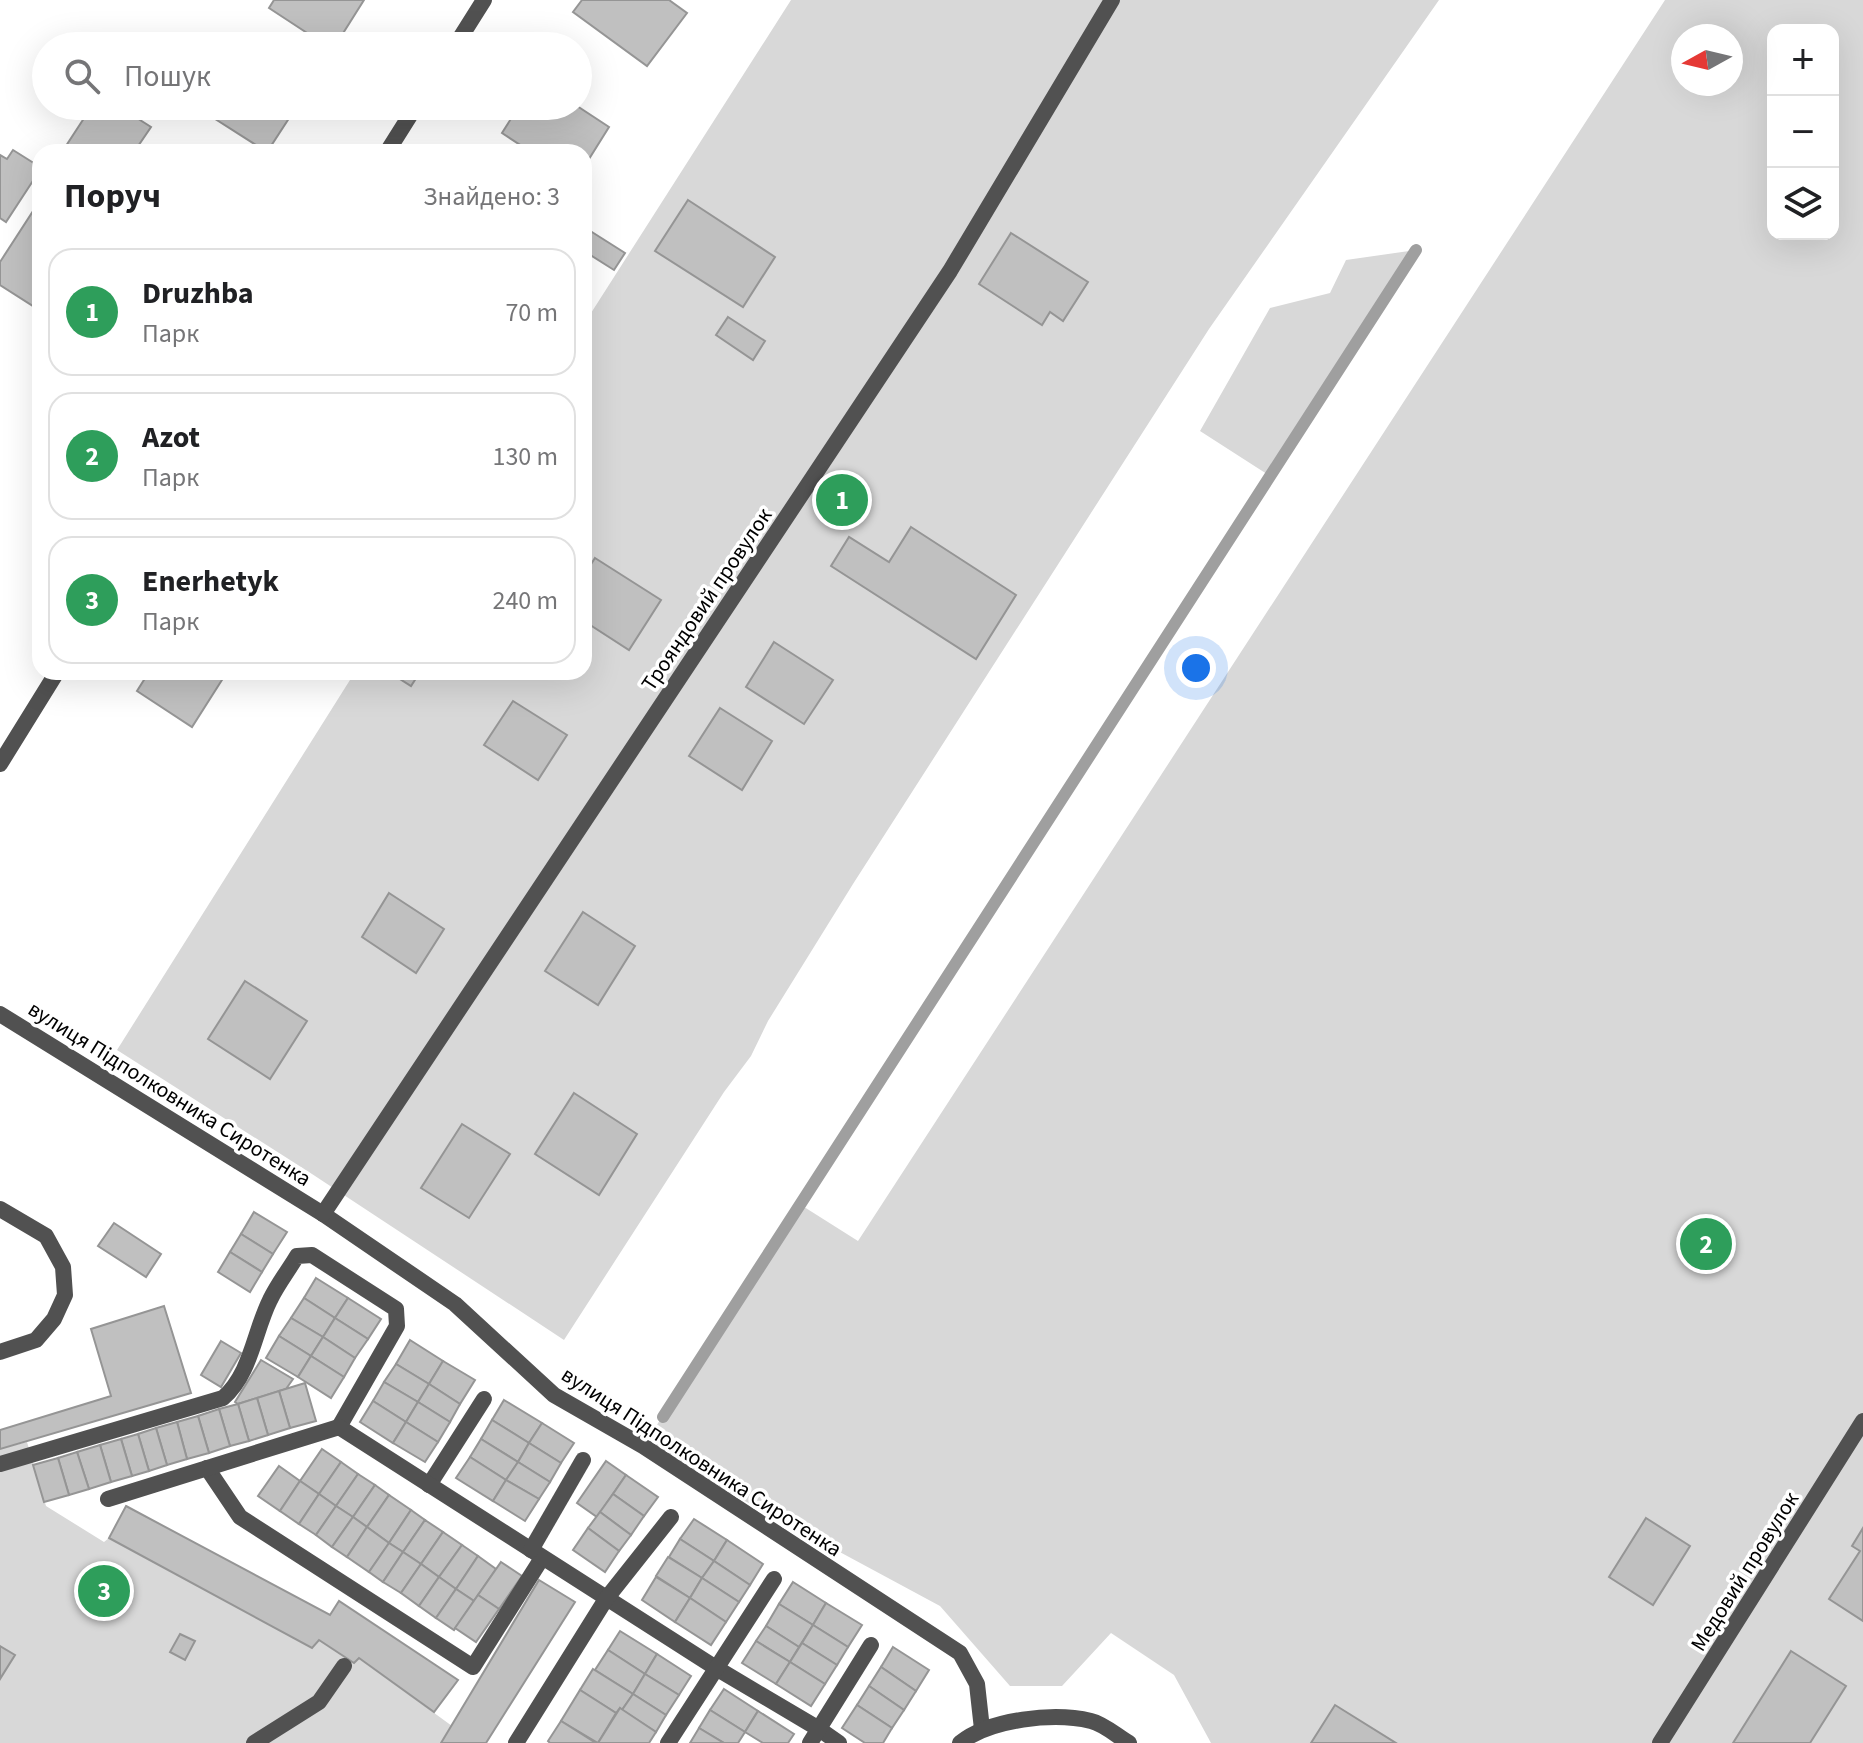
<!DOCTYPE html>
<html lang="uk">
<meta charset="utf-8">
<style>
:root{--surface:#fff;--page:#f2f2f2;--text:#202124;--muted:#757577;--line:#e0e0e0;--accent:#111827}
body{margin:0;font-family:"Source Sans 3",sans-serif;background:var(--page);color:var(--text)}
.controls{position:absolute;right:24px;top:24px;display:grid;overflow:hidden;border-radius:16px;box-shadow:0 8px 32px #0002}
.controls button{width:72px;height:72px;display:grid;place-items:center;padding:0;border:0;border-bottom:2px solid var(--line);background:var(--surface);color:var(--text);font:40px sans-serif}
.compass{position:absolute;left:1671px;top:24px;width:72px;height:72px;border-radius:50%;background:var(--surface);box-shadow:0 8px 32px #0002;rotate:262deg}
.you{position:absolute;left:1196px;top:668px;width:28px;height:28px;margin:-20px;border:6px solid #fff;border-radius:50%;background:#1a73e8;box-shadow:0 0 0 12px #1a73e833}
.badge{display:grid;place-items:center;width:52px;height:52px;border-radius:50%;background:var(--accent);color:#fff;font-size:26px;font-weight:700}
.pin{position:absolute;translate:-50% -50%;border:4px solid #fff;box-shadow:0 2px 8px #0006}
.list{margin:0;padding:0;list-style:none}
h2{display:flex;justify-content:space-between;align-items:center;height:104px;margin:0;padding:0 32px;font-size:34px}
h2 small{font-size:26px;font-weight:400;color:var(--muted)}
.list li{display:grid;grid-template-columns:52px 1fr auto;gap:24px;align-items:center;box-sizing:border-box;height:128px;margin:0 16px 16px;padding:0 16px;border:2px solid var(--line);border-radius:24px}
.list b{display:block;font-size:30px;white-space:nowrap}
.list p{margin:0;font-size:26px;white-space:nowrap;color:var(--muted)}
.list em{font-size:26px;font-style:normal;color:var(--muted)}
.icon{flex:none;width:44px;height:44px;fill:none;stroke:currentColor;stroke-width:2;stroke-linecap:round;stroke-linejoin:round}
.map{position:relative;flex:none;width:1863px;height:1743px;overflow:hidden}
.search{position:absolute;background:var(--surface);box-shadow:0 8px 32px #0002;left:32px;top:32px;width:560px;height:88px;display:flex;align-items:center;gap:20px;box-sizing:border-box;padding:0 28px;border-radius:44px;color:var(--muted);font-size:30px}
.panel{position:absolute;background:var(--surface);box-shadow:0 8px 32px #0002;left:32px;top:144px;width:560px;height:536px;border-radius:24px}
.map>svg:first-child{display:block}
.green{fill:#d8d8d8;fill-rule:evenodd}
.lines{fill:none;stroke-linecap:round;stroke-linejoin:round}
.stream{stroke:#9f9f9f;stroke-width:12}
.building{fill:#c0c0c0;stroke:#959595;stroke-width:2}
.lane{stroke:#515151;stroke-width:16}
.street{stroke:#515151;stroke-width:16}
.labels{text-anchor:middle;stroke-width:7;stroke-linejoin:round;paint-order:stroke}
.street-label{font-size:22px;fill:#000;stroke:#fff}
</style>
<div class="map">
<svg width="1863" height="1743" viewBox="0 0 1863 1743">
<rect width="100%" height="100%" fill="#fff"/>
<!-- green -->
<g class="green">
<path d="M791,0H1439L1209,329L853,884L768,1021L751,1056L724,1092L564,1340L312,1174L117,1050L355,672H584V324Z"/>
<path d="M1665,0H1863V1743H1211L1174,1675L1111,1633L1062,1686H1010L940,1606L643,1446L801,1205L858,1241ZM1773,30H1833V234H1773ZM1683,36H1731V84H1683Z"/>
<path d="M1416,250L1270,476L1200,431L1270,308L1330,293L1346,260Z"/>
<path d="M27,1442L46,1506L104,1542L109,1538L312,1648L319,1640L354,1663L359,1658L452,1726L441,1743H0V1449Z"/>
</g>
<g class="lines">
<!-- stream -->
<path class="stream" d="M663,1417L1416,250"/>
</g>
<!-- building -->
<g class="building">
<path d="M274,0H364L335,46H327L269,8Z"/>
<path d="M582,0H669L687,13L647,66L573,12Z"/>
<path d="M92,106H118L151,127L134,152H62Z"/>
<path d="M206,106H297L267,152L209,115L213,110Z"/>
<path d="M519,106H577L609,127L584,167V152H531L502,133Z"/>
<path d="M13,150L40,167V170L6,222L0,218V155L7,159Z"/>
<path d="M688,200L775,257L743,307L655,251Z"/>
<path d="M37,205L40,207V295L33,306L0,285V262Z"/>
<path d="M584,227L625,253L614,270L584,251Z"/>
<path d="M1011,233L1088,282L1063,321L1050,312L1042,325L979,284Z"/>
<path d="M728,317L765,341L753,360L716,335Z"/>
<path d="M911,527L1016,595L976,659L831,566L849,537L889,562Z"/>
<path d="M595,558L661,600L629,650L584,621V575Z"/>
<path d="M774,642L833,680L804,724L746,687Z"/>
<path d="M149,672H227L192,727L137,691Z"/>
<path d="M389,672H420L411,686Z"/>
<path d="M513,701L567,735L538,780L484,745Z"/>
<path d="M720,708L772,741L742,790L689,756Z"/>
<path d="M389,893L444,929L416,973L362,937Z"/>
<path d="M583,912L635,946L598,1005L545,971Z"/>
<path d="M245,981L307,1021L270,1079L208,1039Z"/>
<path d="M574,1093L637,1134L599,1195L535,1154Z"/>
<path d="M462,1124L510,1154L469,1218L421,1188Z"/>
<path d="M254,1212L287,1232L273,1254L241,1234Z"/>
<path d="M114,1223L161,1254L146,1277L98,1246Z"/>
<path d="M241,1234L273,1254L262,1272L230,1252Z"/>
<path d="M230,1252L262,1272L250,1292L218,1272Z"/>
<path d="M316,1278L348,1298L335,1318L304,1298Z"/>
<path d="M304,1298L335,1318L323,1337L291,1318Z"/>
<path d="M348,1298L381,1319L368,1339L335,1318Z"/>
<path d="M164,1306L191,1393L0,1449V1430L111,1396L91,1329Z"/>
<path d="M291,1318L323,1337L311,1356L279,1336Z"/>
<path d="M335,1318L368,1339L355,1358L323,1337Z"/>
<path d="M279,1336L311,1356L298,1377L266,1358Z"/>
<path d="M323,1337L355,1358L344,1377L311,1356Z"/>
<path d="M410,1340L443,1361L429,1384L396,1364Z"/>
<path d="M221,1341L241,1353L221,1387L201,1375Z"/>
<path d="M311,1356L344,1377L331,1398L298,1377Z"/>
<path d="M261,1360L293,1379L286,1389L238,1404L235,1402Z"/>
<path d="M443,1361L475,1380L460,1404L429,1384Z"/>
<path d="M396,1364L429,1384L418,1402L384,1382Z"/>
<path d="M384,1382L418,1402L406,1422L373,1401Z"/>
<path d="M305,1383L316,1421L290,1428L279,1391Z"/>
<path d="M429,1384L460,1404L450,1422L418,1402Z"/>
<path d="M279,1391L290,1428L268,1435L257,1398Z"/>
<path d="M257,1398L268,1435L249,1441L238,1404Z"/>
<path d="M504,1400L542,1423L529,1443L492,1420Z"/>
<path d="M373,1401L406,1422L393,1443L360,1422Z"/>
<path d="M418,1402L450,1422L438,1442L406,1422Z"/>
<path d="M238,1404L249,1441L230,1446L219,1409Z"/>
<path d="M219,1409L230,1446L209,1453L198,1416Z"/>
<path d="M198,1416L209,1453L187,1459L177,1422Z"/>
<path d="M492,1420L529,1443L518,1462L481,1439Z"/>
<path d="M177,1422L187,1459L167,1465L156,1428Z"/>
<path d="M406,1422L438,1442L425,1462L393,1443Z"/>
<path d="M542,1423L574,1443L561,1463L529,1443Z"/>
<path d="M156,1428L167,1465L149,1471L138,1434Z"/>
<path d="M138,1434L149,1471L132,1476L121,1439Z"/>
<path d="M121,1439L132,1476L111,1482L100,1445Z"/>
<path d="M481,1439L518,1462L506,1480L470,1457Z"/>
<path d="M529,1443L561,1463L550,1482L518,1462Z"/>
<path d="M100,1445L111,1482L89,1489L77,1452Z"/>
<path d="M322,1449L341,1462L319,1494L300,1481Z"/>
<path d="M77,1452L89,1489L69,1495L58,1458Z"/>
<path d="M470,1457L506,1480L493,1501L456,1478Z"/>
<path d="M58,1458L69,1495L44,1502L33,1465Z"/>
<path d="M606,1461L626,1475L597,1517L577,1503Z"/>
<path d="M341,1462L358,1474L336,1506L319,1494Z"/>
<path d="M518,1462L550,1482L539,1499L506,1480Z"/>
<path d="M279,1466L300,1481L280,1511L258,1496Z"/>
<path d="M358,1474L375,1485L353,1517L336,1506Z"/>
<path d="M626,1475L658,1497L644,1516L613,1494Z"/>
<path d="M506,1480L539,1499L525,1521L493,1501Z"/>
<path d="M300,1481L319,1494L299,1524L280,1511Z"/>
<path d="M375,1485L389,1495L367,1527L353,1517Z"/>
<path d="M319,1494L336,1506L316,1535L299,1524Z"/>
<path d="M613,1494L644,1516L631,1535L600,1512Z"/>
<path d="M389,1495L411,1510L389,1543L367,1527Z"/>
<path d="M126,1506L330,1615L339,1601L458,1680L434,1712L359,1658L354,1663L319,1640L312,1648L109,1538Z"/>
<path d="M336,1506L353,1517L332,1547L316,1535Z"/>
<path d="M411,1510L425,1520L403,1552L389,1543Z"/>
<path d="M600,1512L631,1535L619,1551L588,1528Z"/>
<path d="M353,1517L367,1527L347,1557L332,1547Z"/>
<path d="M1646,1518L1690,1546L1653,1605L1609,1577Z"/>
<path d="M694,1519L727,1540L714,1561L680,1539Z"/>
<path d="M425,1520L443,1532L421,1564L403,1552Z"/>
<path d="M367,1527L389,1543L369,1572L347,1557Z"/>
<path d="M588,1528L619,1551L605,1572L573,1550Z"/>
<path d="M1863,1528V1621L1829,1599L1860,1551L1852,1546Z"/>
<path d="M443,1532L462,1545L439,1577L421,1564Z"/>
<path d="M680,1539L714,1561L702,1578L669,1557Z"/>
<path d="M727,1540L763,1564L750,1585L714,1561Z"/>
<path d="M389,1543L403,1552L383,1582L369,1572Z"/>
<path d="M462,1545L478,1556L456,1589L439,1577Z"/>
<path d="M403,1552L421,1564L401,1593L383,1582Z"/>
<path d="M478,1556L496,1569L474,1601L456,1589Z"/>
<path d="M668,1557L702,1578L690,1598L656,1576Z"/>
<path d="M714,1561L750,1585L739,1602L702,1578Z"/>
<path d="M501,1562L522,1576L499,1609L478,1595Z"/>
<path d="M421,1564L439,1577L419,1606L401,1593Z"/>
<path d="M439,1577L456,1589L436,1618L419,1606Z"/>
<path d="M656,1577L690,1598L675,1622L642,1600Z"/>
<path d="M702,1578L739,1602L726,1622L690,1598Z"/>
<path d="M539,1580L575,1602L486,1743H441Z"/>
<path d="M793,1582L826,1603L813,1625L779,1604Z"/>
<path d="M456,1589L474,1601L454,1630L436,1618Z"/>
<path d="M478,1595L499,1609L476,1642L455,1628Z"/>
<path d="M690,1598L726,1622L711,1645L675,1622Z"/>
<path d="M826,1603L862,1625L848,1647L813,1625Z"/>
<path d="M779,1604L813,1625L799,1647L766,1626Z"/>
<path d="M813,1625L848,1647L837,1665L802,1643Z"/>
<path d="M766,1626L799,1647L790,1662L756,1641Z"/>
<path d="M620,1631L657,1654L645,1674L608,1650Z"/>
<path d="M180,1634L195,1641L185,1660L170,1652Z"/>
<path d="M756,1641L790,1662L776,1684L742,1663Z"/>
<path d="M802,1643L837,1665L825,1684L790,1662Z"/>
<path d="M0,1646L15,1655L0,1679Z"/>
<path d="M893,1647L929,1670L916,1691L881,1667Z"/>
<path d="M608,1650L645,1674L633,1694L595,1670Z"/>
<path d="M1791,1651L1846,1686L1810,1743H1733Z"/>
<path d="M657,1654L691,1676L679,1695L645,1674Z"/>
<path d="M790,1662L825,1684L811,1706L776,1684Z"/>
<path d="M881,1667L916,1691L904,1710L869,1686Z"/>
<path d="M593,1669L633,1694L622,1710L620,1708L616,1713L580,1690Z"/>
<path d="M645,1674L679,1695L666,1715L633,1694Z"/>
<path d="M869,1686L904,1710L892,1728L857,1705Z"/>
<path d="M724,1689L758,1711L745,1732L710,1710Z"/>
<path d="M580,1690L616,1713L598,1743L561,1721Z"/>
<path d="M633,1694L666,1715L656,1732L622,1710Z"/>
<path d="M857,1705L892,1728L883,1743H865L842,1728Z"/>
<path d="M1335,1705L1396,1743H1311Z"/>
<path d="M620,1708L656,1732L649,1743H598Z"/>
<path d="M710,1710L745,1732L738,1743H724L699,1728Z"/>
<path d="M758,1711L794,1734L788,1743H763L745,1732Z"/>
<path d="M561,1721L596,1743H550L548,1741Z"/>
<path d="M699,1728L724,1743H690Z"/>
</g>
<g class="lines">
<!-- lane -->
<g class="lane">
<path d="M0,1209L46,1236L63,1267L65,1295L54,1319L36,1340L0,1352"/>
<path d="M0,1464L223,1398C251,1374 254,1332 270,1300C277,1285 288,1271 297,1256L312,1255L396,1309L397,1326L339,1427"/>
<path d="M207,1468L240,1517L473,1667L542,1558"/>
<path d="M429,1485L484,1399"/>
<path d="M108,1499L339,1427L716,1668L819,1729L839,1743"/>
<path d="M531,1550L583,1460"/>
<path d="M254,1743L319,1702L344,1666"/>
<path d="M516,1743L606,1599L671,1517"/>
<path d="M668,1743L774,1579"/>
<path d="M810,1743L871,1645"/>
<path d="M1660,1743L1863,1421"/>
</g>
<!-- street -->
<g class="street">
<path d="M455,46L484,0"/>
<path d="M387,152L416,106"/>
<path d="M0,764L57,672"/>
<path d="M0,1014L323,1214L455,1304L554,1395L643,1446L960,1653L977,1684L982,1729"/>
<path d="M323,1214L950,271L1112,0"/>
<path d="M960,1743C990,1719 1054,1712 1091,1721C1104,1724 1117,1736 1129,1743"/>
</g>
</g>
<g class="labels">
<!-- street labels -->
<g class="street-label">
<text transform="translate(706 599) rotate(-56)" y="8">Трояндовий провулок</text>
<text transform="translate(170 1093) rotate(32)" y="8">вулиця Підполковника Сиротенка</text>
<text transform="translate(702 1461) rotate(33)" y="8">вулиця Підполковника Сиротенка</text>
<text transform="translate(1744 1571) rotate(-58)" y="8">Медовий провулок</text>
</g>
</g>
</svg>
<div class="controls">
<button>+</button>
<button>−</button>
<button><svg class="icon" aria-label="layers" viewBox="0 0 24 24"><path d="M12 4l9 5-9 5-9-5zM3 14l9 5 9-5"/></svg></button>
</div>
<svg class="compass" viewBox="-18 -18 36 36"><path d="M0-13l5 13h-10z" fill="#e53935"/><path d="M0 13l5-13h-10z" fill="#757577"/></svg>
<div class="you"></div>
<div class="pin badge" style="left:842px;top:500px;background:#2e9e5b">1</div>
<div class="pin badge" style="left:1706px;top:1244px;background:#2e9e5b">2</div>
<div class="pin badge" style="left:104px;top:1591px;background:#2e9e5b">3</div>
<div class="search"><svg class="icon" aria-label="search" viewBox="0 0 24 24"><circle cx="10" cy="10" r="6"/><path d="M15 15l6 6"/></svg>Пошук</div>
<section class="panel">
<h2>Поруч<small>Знайдено: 3</small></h2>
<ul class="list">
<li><span class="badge" style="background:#2e9e5b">1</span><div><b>Druzhba</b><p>Парк</p></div><em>70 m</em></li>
<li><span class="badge" style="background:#2e9e5b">2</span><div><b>Azot</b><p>Парк</p></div><em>130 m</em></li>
<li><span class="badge" style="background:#2e9e5b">3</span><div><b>Enerhetyk</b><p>Парк</p></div><em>240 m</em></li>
</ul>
</section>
</div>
